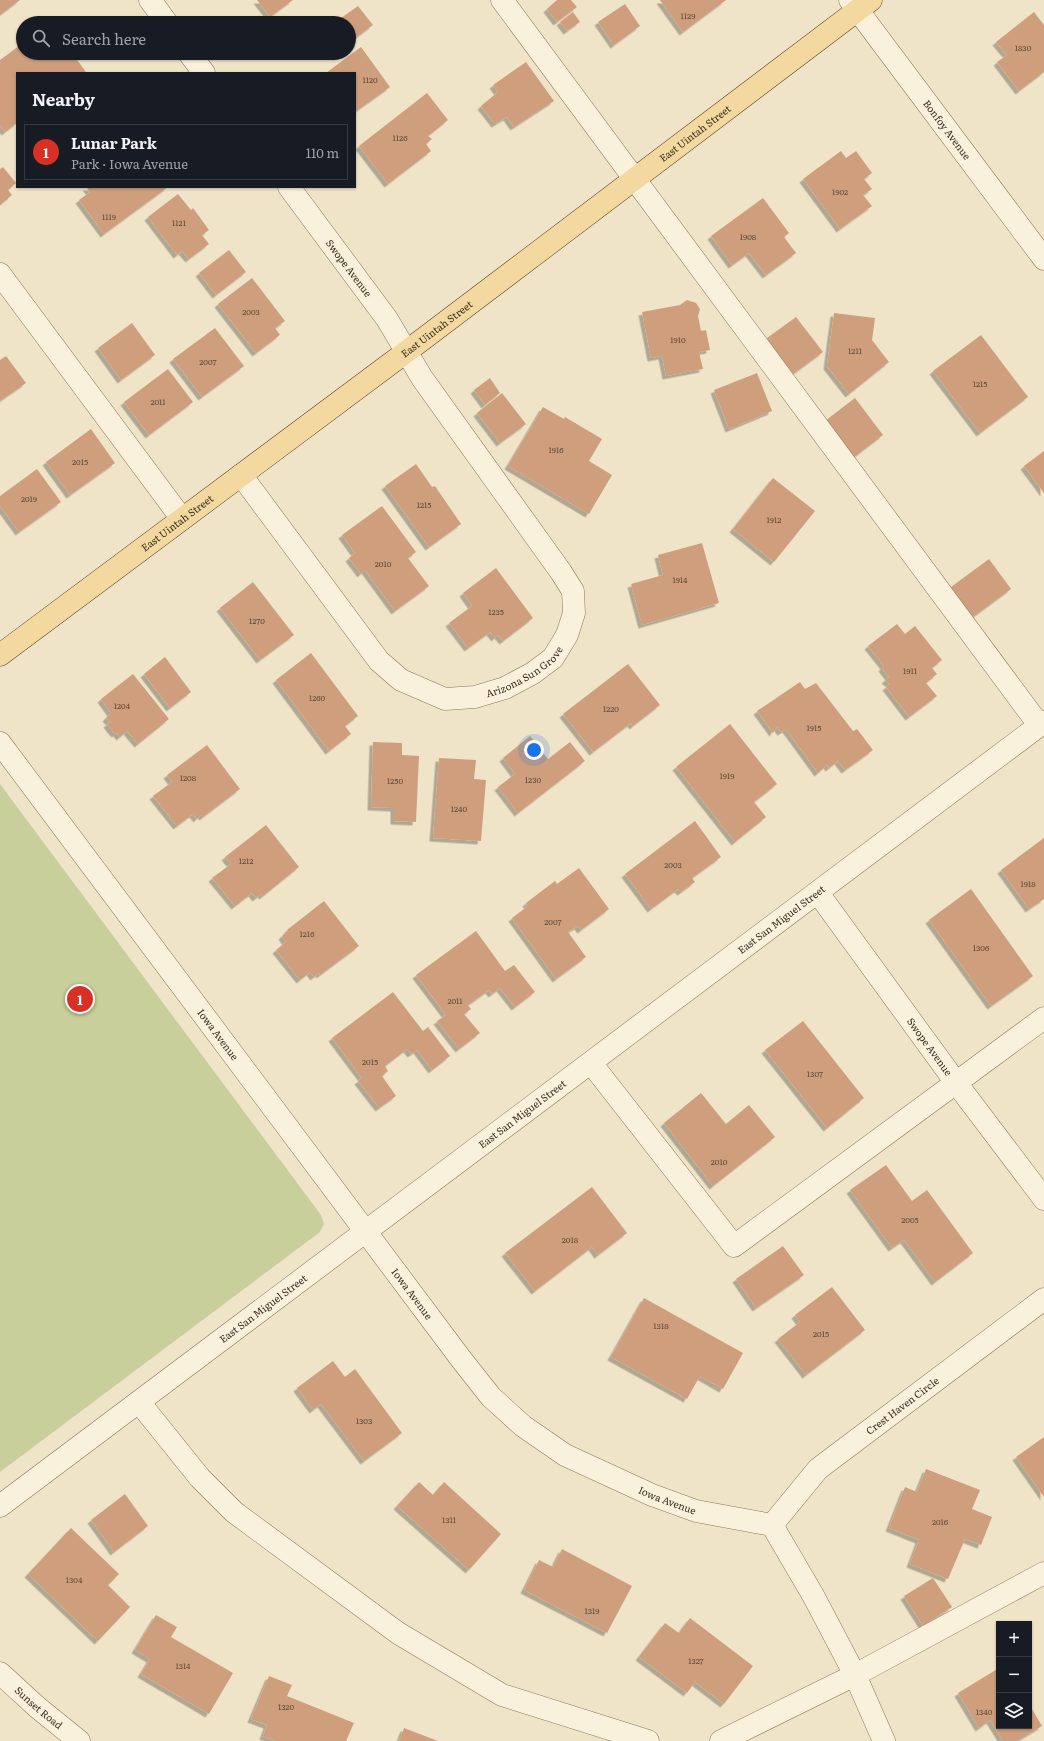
<!DOCTYPE html>
<meta charset="utf-8">
<style>
:root{--surface:#171b24;--page:#20242c;--text:#f1f3f6;--muted:#9ea1a6;--line:#363941;--accent:#d93025}
body{margin:0;font-family:Literata,serif;background:var(--page);color:var(--text)}
.controls{position:absolute;right:12px;bottom:12px;display:grid;overflow:hidden;border-radius:0px;box-shadow:0 1px 3px #0004}
.controls button{width:36px;height:36px;display:grid;place-items:center;padding:0;border:0;border-bottom:1px solid var(--line);background:var(--surface);color:var(--text);font:20px sans-serif}
.you{position:absolute;left:534px;top:750px;width:14px;height:14px;margin:-10px;border:3px solid #fff;border-radius:50%;background:#1a73e8;box-shadow:0 0 0 6px #1a73e833}
.badge{display:grid;place-items:center;width:26px;height:26px;border-radius:50%;background:var(--accent);color:#fff;font-size:13px;font-weight:700}
.pin{position:absolute;translate:-50% -50%;border:2px solid #fff;box-shadow:0 1px 4px #0006}
.list{margin:0;padding:0;list-style:none}
h2{display:flex;justify-content:space-between;align-items:center;height:52px;margin:0;padding:0 16px;font-size:17px}
h2 small{font-size:13px;font-weight:400;color:var(--muted)}
.list li{display:grid;grid-template-columns:26px 1fr auto;gap:12px;align-items:center;box-sizing:border-box;height:56px;margin:0 8px 8px;padding:0 8px;border:1px solid var(--line);border-radius:0px}
.list b{display:block;font-size:15px;white-space:nowrap}
.list p{margin:0;font-size:13px;white-space:nowrap;color:var(--muted)}
.list em{font-size:13px;font-style:normal;color:var(--muted)}
.icon{flex:none;width:22px;height:22px;fill:none;stroke:currentColor;stroke-width:2;stroke-linecap:round;stroke-linejoin:round}
.map{position:relative;flex:none;width:1044px;height:1741px;overflow:hidden}
.search{position:absolute;background:var(--surface);box-shadow:0 1px 3px #0004;left:16px;top:16px;width:340px;height:44px;display:flex;align-items:center;gap:10px;box-sizing:border-box;padding:0 14px;border-radius:22px;color:var(--muted);font-size:15px}
.panel{position:absolute;background:var(--surface);box-shadow:0 1px 3px #0004;left:16px;top:72px;width:340px;height:116px;border-radius:0px}
.map>svg:first-child{display:block}
.green{fill:#c9cf9b}
.building{fill:#cf9f7d;filter:url(#shadow)}
.lines{fill:none;stroke-linecap:round;stroke-linejoin:round}
.minor-casing{stroke:#8d765c;stroke-width:23}
.major-casing{stroke:#5b4430;stroke-width:23}
.minor{stroke:#faf1dc;stroke-width:22}
.major{stroke:#f3d9a0;stroke-width:22}
.labels{text-anchor:middle;stroke-width:4;stroke-linejoin:round;paint-order:stroke}
.number-label{font-size:8px;fill:#624a37}
.street-label{font-size:10px;fill:#3d2e20;stroke:#f7eed8}
</style>
<div class="map">
<svg width="1044" height="1741" viewBox="0 0 1044 1741">
<defs>
<filter id="shadow"><feDropShadow dx="-3.5" dy="3.5" stdDeviation="0" flood-color="#0004"/></filter>
</defs>
<rect width="100%" height="100%" fill="#f0e4c8"/>
<!-- green -->
<path class="green" d="M0,784L321,1215L324,1224L320,1232L0,1472Z"/>
<!-- building -->
<g class="building">
<path d="M0,0H20L0,15Z"/>
<path d="M257,0H293L270,17Z"/>
<path d="M557,0H571L577,7L557,22L547,9Z"/>
<path d="M660,0H726L683,32Z"/>
<path d="M625,4L640,26L614,45L598,22Z"/>
<path d="M358,6L373,25L349,43V23H334Z"/>
<path d="M573,12L580,22L567,31L560,22Z"/>
<path d="M1034,12L1044,25V72L1019,91L997,62L1007,55L996,42Z"/>
<path d="M23,43V53H72L86,72L17,73V123L5,132L0,125V60Z"/>
<path d="M361,47L390,87L355,112V73H326Z"/>
<path d="M526,62L554,101L514,127L507,117L495,124L481,106L498,92L493,85Z"/>
<path d="M427,93L448,120L428,136L432,139L426,144L431,151L388,184L359,146Z"/>
<path d="M841,151L846,158L856,151L872,173L864,179L872,189L863,195L872,206L840,229L803,179Z"/>
<path d="M3,167L16,183L8,190L12,195L0,205V169Z"/>
<path d="M86,187H168L104,234L79,200L90,192Z"/>
<path d="M178,194L191,210L193,208L209,230L202,235L209,244L189,259L182,251L177,255L148,217Z"/>
<path d="M763,198L789,233L784,237L796,253L766,275L749,253L732,265L711,236Z"/>
<path d="M229,250L246,272L216,295L199,273Z"/>
<path d="M252,278L285,321L275,328L280,335L256,353L218,304Z"/>
<path d="M687,300L696,303L700,309L698,316L701,331L706,330L710,350L699,352L703,369L666,376L662,356L651,358L642,312L680,305Z"/>
<path d="M834,313L875,318L872,340L889,362L849,394L827,366Z"/>
<path d="M796,317L823,352L793,374L767,338Z"/>
<path d="M132,323L155,355L121,380L98,348Z"/>
<path d="M215,328L244,366L202,397L173,359Z"/>
<path d="M981,335L1028,397L980,433L933,371Z"/>
<path d="M6,356L26,383L0,401V360Z"/>
<path d="M168,369L193,402L149,435L124,402Z"/>
<path d="M757,373L772,411L729,429L714,390Z"/>
<path d="M490,378L500,393L485,405L474,390Z"/>
<path d="M502,393L526,424L500,443L477,413Z"/>
<path d="M855,398L883,435L853,458L825,421Z"/>
<path d="M543,407L564,419L565,417L602,439L589,461L612,475L589,514L508,466Z"/>
<path d="M91,429L115,463L70,495L46,462Z"/>
<path d="M1044,451V493L1024,466Z"/>
<path d="M416,464L432,487L435,486L461,524L429,547L385,486Z"/>
<path d="M37,469L61,502L19,532L0,506V496Z"/>
<path d="M773,478L815,511L774,562L733,529Z"/>
<path d="M382,506L416,552L408,558L429,586L395,611L365,570L361,574L349,558L355,553L342,535Z"/>
<path d="M702,543L719,603L642,625L631,584L663,575L658,555Z"/>
<path d="M989,559L1011,589L973,617L951,587Z"/>
<path d="M496,568L533,618L503,641L498,635L495,638L490,632L468,648L449,623L472,606L463,593Z"/>
<path d="M253,582L294,635L260,660L220,608Z"/>
<path d="M897,624L905,634L915,626L942,660L932,668L937,674L926,683L937,696L909,717L886,687L890,684L885,680L889,677L882,668L884,666L868,646Z"/>
<path d="M311,653L358,716L345,726L351,734L329,751L276,680Z"/>
<path d="M165,657L191,692L170,708L144,674Z"/>
<path d="M628,664L660,705L633,726L631,723L593,752L563,714Z"/>
<path d="M133,674L169,719L138,744L127,731L120,737L117,733L115,734L110,728L107,724L110,722L106,718L111,713L101,699Z"/>
<path d="M800,682L805,689L816,683L853,731L857,729L873,750L845,770L838,761L829,768L827,765L818,773L786,729L781,732L777,727L773,733L757,711Z"/>
<path d="M730,724L777,784L754,802L766,817L735,842L676,767Z"/>
<path d="M530,736L548,759L570,742L585,761L518,813L498,787L515,774L503,758Z"/>
<path d="M373,742L402,743V755L419,756L416,822L394,821V808L371,807Z"/>
<path d="M207,745L240,789L203,817L201,815L197,819L193,814L177,826L153,796L172,782L167,775Z"/>
<path d="M439,758L476,760L474,779L486,780L481,841L433,838Z"/>
<path d="M695,821L721,857L692,878L695,882L681,892L678,889L651,909L625,874Z"/>
<path d="M266,825L299,867L263,896L261,894L256,898L252,893L235,906L212,878L231,864L225,857Z"/>
<path d="M1044,838V899L1029,909L1001,870Z"/>
<path d="M579,868L609,909L581,930L578,926L568,932L586,957L556,979L512,918L528,906L526,903L555,881L557,884Z"/>
<path d="M971,889L1033,976L991,1006L929,920Z"/>
<path d="M324,901L359,946L320,975L319,973L314,977L310,972L300,980L276,950L286,942L282,936L288,931L287,930Z"/>
<path d="M476,931L505,971L514,965L535,992L515,1007L500,988L492,994L489,990L468,1005L471,1009L464,1014L480,1033L459,1049L437,1021L446,1015L416,975Z"/>
<path d="M393,992L423,1031L428,1027L450,1056L432,1070L417,1050L411,1054L407,1049L385,1066L388,1071L382,1076L396,1096L379,1108L358,1081L362,1078L332,1038Z"/>
<path d="M803,1021L864,1098L827,1128L765,1050Z"/>
<path d="M701,1093L726,1124L749,1105L775,1137L713,1186L664,1123Z"/>
<path d="M886,1165L912,1201L927,1190L973,1253L935,1282L904,1240L892,1248L850,1190Z"/>
<path d="M592,1187L627,1233L598,1255L592,1247L535,1291L505,1253Z"/>
<path d="M783,1246L804,1275L756,1308L736,1279Z"/>
<path d="M832,1287L865,1330L806,1375L778,1339L800,1322L795,1315Z"/>
<path d="M644,1298L743,1353L723,1389L700,1376L687,1399L611,1357Z"/>
<path d="M333,1361L345,1377L355,1369L402,1433L364,1461L321,1404L313,1410L297,1388Z"/>
<path d="M1044,1437V1497L1016,1457Z"/>
<path d="M926,1469L980,1490L972,1509L992,1517L981,1545L965,1539L948,1579L910,1564L919,1540L889,1528L905,1487L917,1492Z"/>
<path d="M419,1482L433,1495L444,1482L501,1534L469,1570L397,1506Z"/>
<path d="M125,1494L148,1526L114,1552L91,1520Z"/>
<path d="M71,1528L119,1574L108,1585L130,1607L98,1641L28,1574Z"/>
<path d="M562,1549L632,1586L607,1633L524,1590L539,1560L553,1567Z"/>
<path d="M933,1578L952,1607L923,1626L904,1596Z"/>
<path d="M156,1615L177,1627L171,1637L233,1673L209,1714L141,1674L150,1659L135,1650Z"/>
<path d="M690,1618L753,1666L724,1704L695,1682L687,1693L639,1657L665,1623L679,1633Z"/>
<path d="M999,1668V1726H1029V1704L1042,1726L1017,1741H1003L990,1720L979,1728L958,1693Z"/>
<path d="M269,1676L292,1685L287,1696L354,1723L346,1741H275L263,1736L267,1725L251,1719Z"/>
<path d="M404,1728L438,1741H399Z"/>
</g>
<g class="lines">
<!-- minor casing -->
<g class="minor-casing">
<g id="minor">
<path d="M150,0L167,23"/>
<path d="M502,0L1039,725"/>
<path id="s1" d="M850,0L1044,259"/>
<path d="M189,53L204,73"/>
<path d="M0,274L182,519"/>
<path id="s2" d="M241,475L379,661L401,680L445,699L475,697L505,688L533,673L553,658L567,635L574,613L573,591L561,572L422,378L387,319L289,187"/>
<path id="s3" d="M0,743L461,1359L491,1397L523,1426L565,1455L652,1495L696,1511L772,1525L814,1597L855,1675L884,1741"/>
<path id="s4" d="M818,893L957,1084L1044,1199"/>
<path d="M591,1063L734,1246L1044,1018"/>
<path d="M139,1402L200,1478L234,1512L398,1633L502,1695L648,1741"/>
<path id="s5" d="M0,1506L1044,722"/>
<path id="s6" d="M772,1525L818,1469L1044,1299"/>
<path id="s7" d="M0,1673L37,1707L79,1741"/>
<path d="M721,1741L855,1675L1044,1573"/>
</g>
</g>
<!-- major casing -->
<g class="major-casing">
<g id="major">
<path id="s8" d="M0,655L406,352L871,0"/>
</g>
</g>
<!-- minor -->
<use href="#minor" class="minor"/>
<!-- major -->
<use href="#major" class="major"/>
</g>
<g class="labels">
<!-- number labels -->
<g class="number-label">
<text x="688" y="19">1129</text>
<text x="1023" y="51">1830</text>
<text x="370" y="83">1120</text>
<text x="400" y="141">1126</text>
<text x="840" y="195">1902</text>
<text x="109" y="220">1119</text>
<text x="179" y="226">1121</text>
<text x="748" y="240">1908</text>
<text x="251" y="315">2003</text>
<text x="678" y="343">1910</text>
<text x="855" y="354">1211</text>
<text x="208" y="365">2007</text>
<text x="980" y="387">1215</text>
<text x="158" y="405">2011</text>
<text x="556" y="453">1916</text>
<text x="80" y="465">2015</text>
<text x="29" y="502">2019</text>
<text x="424" y="508">1215</text>
<text x="774" y="523">1912</text>
<text x="383" y="567">2010</text>
<text x="680" y="583">1914</text>
<text x="496" y="615">1235</text>
<text x="257" y="624">1270</text>
<text x="910" y="674">1911</text>
<text x="317" y="701">1260</text>
<text x="122" y="709">1204</text>
<text x="611" y="712">1220</text>
<text x="814" y="731">1915</text>
<text x="727" y="779">1919</text>
<text x="188" y="781">1208</text>
<text x="533" y="783">1230</text>
<text x="395" y="784">1250</text>
<text x="459" y="812">1240</text>
<text x="246" y="864">1212</text>
<text x="673" y="868">2003</text>
<text x="1028" y="887">1918</text>
<text x="553" y="925">2007</text>
<text x="307" y="937">1216</text>
<text x="981" y="951">1306</text>
<text x="455" y="1004">2011</text>
<text x="370" y="1065">2015</text>
<text x="815" y="1077">1307</text>
<text x="719" y="1165">2010</text>
<text x="910" y="1223">2005</text>
<text x="570" y="1243">2018</text>
<text x="661" y="1329">1318</text>
<text x="821" y="1337">2015</text>
<text x="364" y="1424">1303</text>
<text x="449" y="1523">1311</text>
<text x="940" y="1525">2016</text>
<text x="74" y="1583">1304</text>
<text x="592" y="1614">1319</text>
<text x="696" y="1664">1327</text>
<text x="183" y="1669">1314</text>
<text x="286" y="1710">1320</text>
<text x="984" y="1715">1340</text>
</g>
<!-- street labels -->
<g class="street-label">
<text dy="4" stroke="none"><textPath href="#s1" startOffset="162">Bonfoy Avenue</textPath></text>
<text dy="4" stroke="none"><textPath href="#s8" startOffset="869">East Uintah Street</textPath></text>
<text transform="translate(349 268) rotate(53)" y="4">Swope Avenue</text>
<text dy="4" stroke="none"><textPath href="#s8" startOffset="545">East Uintah Street</textPath></text>
<text dy="4" stroke="none"><textPath href="#s8" startOffset="221">East Uintah Street</textPath></text>
<text dy="4" stroke="none"><textPath href="#s2" startOffset="395">Arizona Sun Grove</textPath></text>
<text dy="4" stroke="none"><textPath href="#s5" startOffset="977">East San Miguel Street</textPath></text>
<text dy="4" stroke="none"><textPath href="#s3" startOffset="364">Iowa Avenue</textPath></text>
<text dy="4" stroke="none"><textPath href="#s4" startOffset="190">Swope Avenue</textPath></text>
<text dy="4" stroke="none"><textPath href="#s5" startOffset="653">East San Miguel Street</textPath></text>
<text dy="4" stroke="none"><textPath href="#s3" startOffset="688">Iowa Avenue</textPath></text>
<text dy="4" stroke="none"><textPath href="#s5" startOffset="329">East San Miguel Street</textPath></text>
<text dy="4" stroke="none"><textPath href="#s6" startOffset="178">Crest Haven Circle</textPath></text>
<text dy="4" stroke="none"><textPath href="#s3" startOffset="1024">Iowa Avenue</textPath></text>
<text dy="4" stroke="none"><textPath href="#s7" startOffset="52">Sunset Road</textPath></text>
</g>
</g>
</svg>
<div class="controls">
<button>+</button>
<button>−</button>
<button><svg class="icon" aria-label="layers" viewBox="0 0 24 24"><path d="M12 4l9 5-9 5-9-5zM3 14l9 5 9-5"/></svg></button>
</div>
<div class="you"></div>
<div class="pin badge" style="left:80px;top:999px">1</div>
<div class="search"><svg class="icon" aria-label="search" viewBox="0 0 24 24"><circle cx="10" cy="10" r="6"/><path d="M15 15l6 6"/></svg>Search here</div>
<section class="panel">
<h2>Nearby<small></small></h2>
<ul class="list">
<li><span class="badge">1</span><div><b>Lunar Park</b><p>Park · Iowa Avenue</p></div><em>110 m</em></li>
</ul>
</section>
</div>
